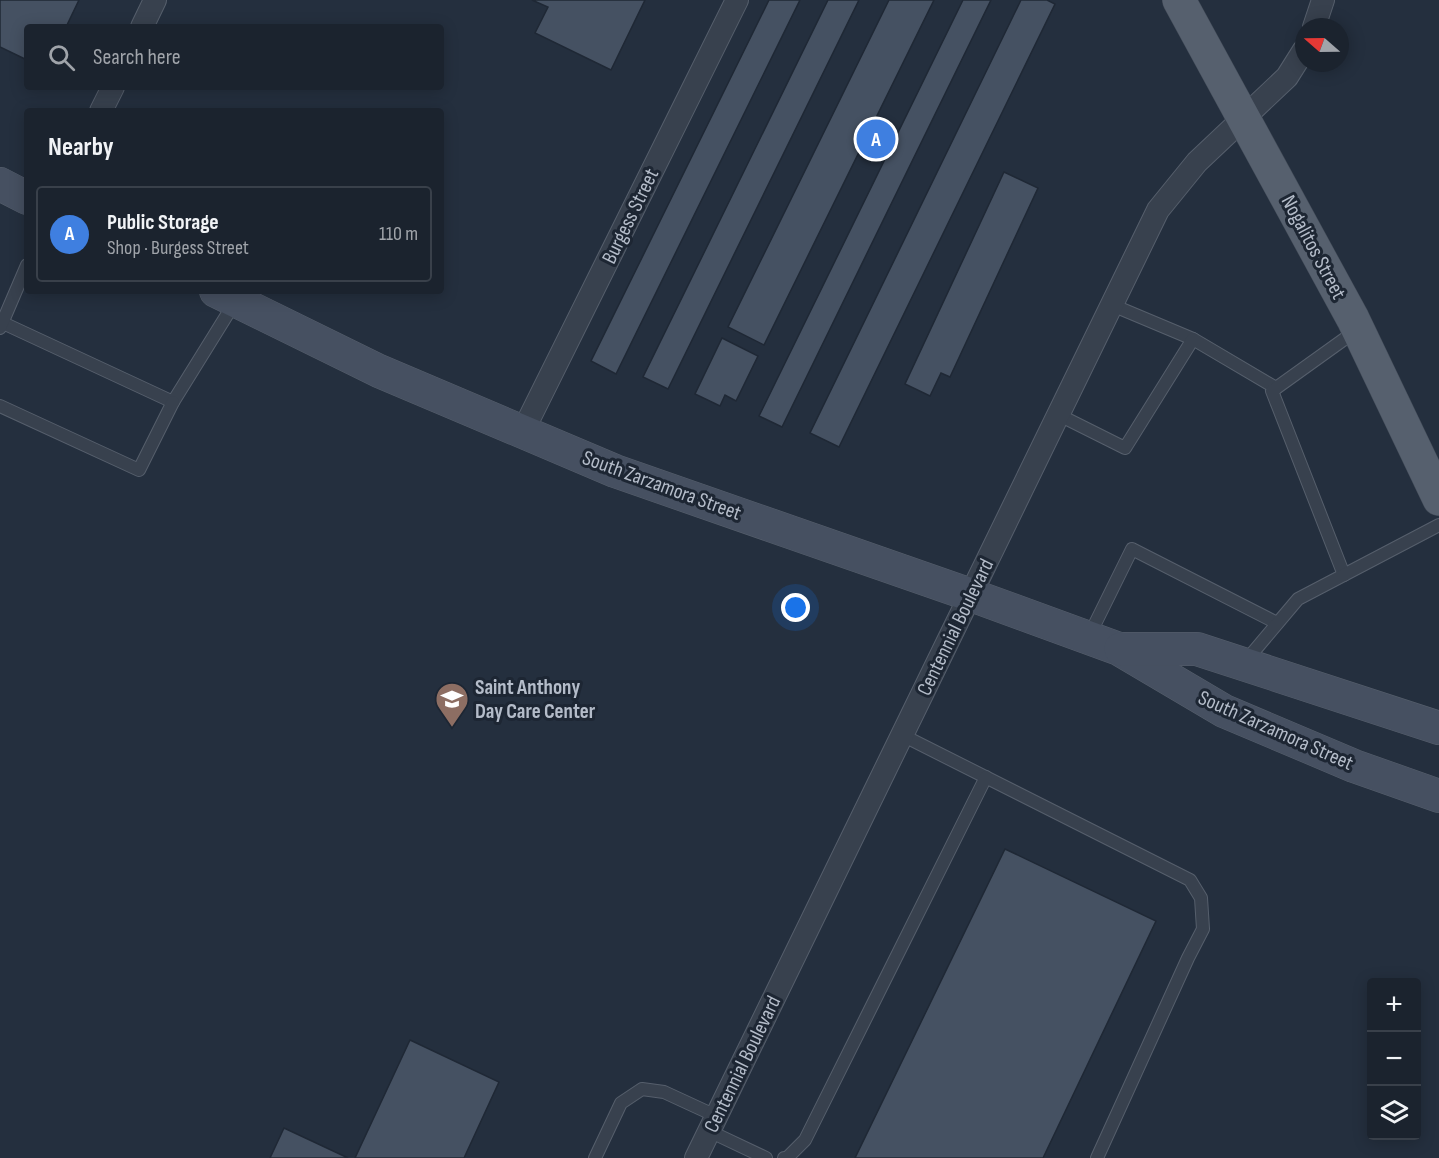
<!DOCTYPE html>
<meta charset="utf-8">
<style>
:root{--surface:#1b232e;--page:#282f3a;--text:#f1f3f6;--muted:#a0a4aa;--line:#39404a;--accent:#8ab4f8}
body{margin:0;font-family:"Sofia Sans Condensed",sans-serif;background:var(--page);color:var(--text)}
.controls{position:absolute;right:18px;bottom:18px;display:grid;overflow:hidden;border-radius:6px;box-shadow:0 3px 15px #0003}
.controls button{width:54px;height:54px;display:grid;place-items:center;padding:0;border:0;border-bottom:2px solid var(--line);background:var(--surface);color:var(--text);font:30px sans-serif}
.compass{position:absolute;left:1295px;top:18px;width:54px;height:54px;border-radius:50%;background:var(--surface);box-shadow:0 3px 15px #0003;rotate:290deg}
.you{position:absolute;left:796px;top:608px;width:21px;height:21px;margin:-15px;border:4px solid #fff;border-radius:50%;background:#1a73e8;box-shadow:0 0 0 9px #1a73e833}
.badge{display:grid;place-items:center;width:39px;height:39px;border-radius:50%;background:var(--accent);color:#fff;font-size:20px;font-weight:700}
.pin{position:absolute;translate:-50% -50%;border:3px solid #fff;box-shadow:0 2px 6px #0006}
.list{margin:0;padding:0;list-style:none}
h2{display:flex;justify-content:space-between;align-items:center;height:78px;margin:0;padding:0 24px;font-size:26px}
h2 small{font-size:20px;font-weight:400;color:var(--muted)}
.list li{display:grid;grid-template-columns:39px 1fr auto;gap:18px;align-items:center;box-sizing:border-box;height:96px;margin:0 12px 12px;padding:0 12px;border:2px solid var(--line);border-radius:6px}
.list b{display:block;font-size:22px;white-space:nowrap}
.list p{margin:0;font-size:20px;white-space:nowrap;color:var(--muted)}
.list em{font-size:20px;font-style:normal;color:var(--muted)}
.icon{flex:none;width:33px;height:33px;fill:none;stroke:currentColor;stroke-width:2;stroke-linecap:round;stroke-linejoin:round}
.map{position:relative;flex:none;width:1439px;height:1158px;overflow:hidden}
.search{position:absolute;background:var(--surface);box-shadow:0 3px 15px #0003;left:24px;top:24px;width:420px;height:66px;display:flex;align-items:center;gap:15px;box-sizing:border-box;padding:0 21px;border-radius:6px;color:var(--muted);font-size:22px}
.panel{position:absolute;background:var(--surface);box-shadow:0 3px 15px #0003;left:24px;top:108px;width:420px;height:186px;border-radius:6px}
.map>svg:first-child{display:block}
.building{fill:#455162;stroke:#1f2835;stroke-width:1.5}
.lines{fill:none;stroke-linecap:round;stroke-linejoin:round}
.service-casing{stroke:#565f6c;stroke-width:14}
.minor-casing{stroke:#565f6c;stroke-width:24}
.secondary-casing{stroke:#565f6c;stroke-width:34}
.primary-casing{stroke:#414a57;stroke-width:34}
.service{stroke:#38414e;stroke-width:12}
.minor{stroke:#38414e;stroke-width:22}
.secondary{stroke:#465061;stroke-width:33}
.primary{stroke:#56606e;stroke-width:33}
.labels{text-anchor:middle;stroke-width:6;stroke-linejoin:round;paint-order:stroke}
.street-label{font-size:21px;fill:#b4bcc9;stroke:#1d2633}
.poi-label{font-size:21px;font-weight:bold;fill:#b4bcc9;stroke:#1d2633;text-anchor:start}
</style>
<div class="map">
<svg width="1439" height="1158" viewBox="0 0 1439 1158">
<rect width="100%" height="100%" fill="#242f3e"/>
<!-- building -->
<g class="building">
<path d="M0,0H79L66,27H27V60L0,47Z"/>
<path d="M532,0H645L611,70L535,33L548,7Z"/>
<path d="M769,0H800L616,374L591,361Z"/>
<path d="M828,0H859L668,389L643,377Z"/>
<path d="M889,0H934L764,345L728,327Z"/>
<path d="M963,0H991L782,427L759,416Z"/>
<path d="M1021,0H1047L1055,4L839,447L810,433Z"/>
<path d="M1004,172L1038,188L950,377L941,373L930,396L905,384Z"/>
<path d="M722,338L758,356L736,401L725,395L720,406L695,394Z"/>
<path d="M1005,849L1156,921L1043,1158H855Z"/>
<path d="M410,1040L499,1082L464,1158H355Z"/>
<path d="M284,1128L348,1158H270Z"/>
</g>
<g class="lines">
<!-- service casing -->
<g class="service-casing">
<g id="service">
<path d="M1112,305L1193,339"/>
<path d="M3,323L173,402L235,302"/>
<path d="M0,328L27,265"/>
<path d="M0,406L139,470L173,402"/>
<path d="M1059,415L1125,448L1193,339L1276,388"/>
<path d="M1344,575L1272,391L1357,330"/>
<path d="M1089,636L1132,549L1277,623"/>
<path d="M1244,663L1298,599L1439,525"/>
<path d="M902,735L1190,880L1201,898L1203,929L1188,958L1097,1158"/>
<path d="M709,1131L766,1158"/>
<path d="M595,1158L621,1103L642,1089L664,1092L716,1116"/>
<path d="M784,1158H787L805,1140L986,777"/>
</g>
</g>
<!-- minor casing -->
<g class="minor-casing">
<g id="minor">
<path d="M142,27L155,0"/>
<path d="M1314,27L1323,0"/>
<path d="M101,111L113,87"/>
<path d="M523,431L737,0"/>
<path d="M696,1158L1158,210L1197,162L1287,77L1304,50"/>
</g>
</g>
<!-- secondary casing -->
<g class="secondary-casing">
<g id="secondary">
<path d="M0,184L27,198"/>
<path d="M216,291L379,371L615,471L971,595L1119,649L1224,711L1354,766L1439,796"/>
<path d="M1121,649H1197L1439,728"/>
</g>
</g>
<!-- primary casing -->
<g class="primary-casing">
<path id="primary" d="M1179,0L1353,319L1439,499"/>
</g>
<!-- service -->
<use href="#service" class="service"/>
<!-- minor -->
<use href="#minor" class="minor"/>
<!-- secondary -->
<use href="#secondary" class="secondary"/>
<!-- primary -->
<use href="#primary" class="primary"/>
</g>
<!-- icons -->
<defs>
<g id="school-pin" transform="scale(1.725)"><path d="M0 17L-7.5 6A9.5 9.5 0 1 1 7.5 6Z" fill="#8d6e63" stroke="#1d2633"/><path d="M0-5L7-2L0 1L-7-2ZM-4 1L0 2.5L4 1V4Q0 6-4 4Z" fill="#fff"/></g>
</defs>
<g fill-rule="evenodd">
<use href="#school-pin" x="452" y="699"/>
</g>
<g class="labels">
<!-- street labels -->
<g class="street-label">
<text transform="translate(630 216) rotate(-64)" y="7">Burgess Street</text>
<text transform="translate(1314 247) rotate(62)" y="7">Nogalitos Street</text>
<text transform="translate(662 485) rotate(20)" y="7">South Zarzamora Street</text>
<text transform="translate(955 627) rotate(-64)" y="7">Centennial Boulevard</text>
<text transform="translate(1276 730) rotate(24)" y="7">South Zarzamora Street</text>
<text transform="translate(742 1064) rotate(-64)" y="7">Centennial Boulevard</text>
</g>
<!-- poi labels -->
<g class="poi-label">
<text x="475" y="694">Saint Anthony<tspan x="475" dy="24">Day Care Center</tspan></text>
</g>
</g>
</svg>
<div class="controls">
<button>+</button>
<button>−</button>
<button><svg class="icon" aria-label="layers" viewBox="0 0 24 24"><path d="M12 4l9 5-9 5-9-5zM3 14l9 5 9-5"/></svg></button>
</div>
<svg class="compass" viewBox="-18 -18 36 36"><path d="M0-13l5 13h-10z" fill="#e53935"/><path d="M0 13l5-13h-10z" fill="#a0a4aa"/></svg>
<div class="you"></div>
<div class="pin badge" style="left:876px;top:139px;background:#3f7fe0">A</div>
<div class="search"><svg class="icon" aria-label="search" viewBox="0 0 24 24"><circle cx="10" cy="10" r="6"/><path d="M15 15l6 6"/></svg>Search here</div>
<section class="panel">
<h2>Nearby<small></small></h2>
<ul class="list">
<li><span class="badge" style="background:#3f7fe0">A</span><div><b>Public Storage</b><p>Shop · Burgess Street</p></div><em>110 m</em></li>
</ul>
</section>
</div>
